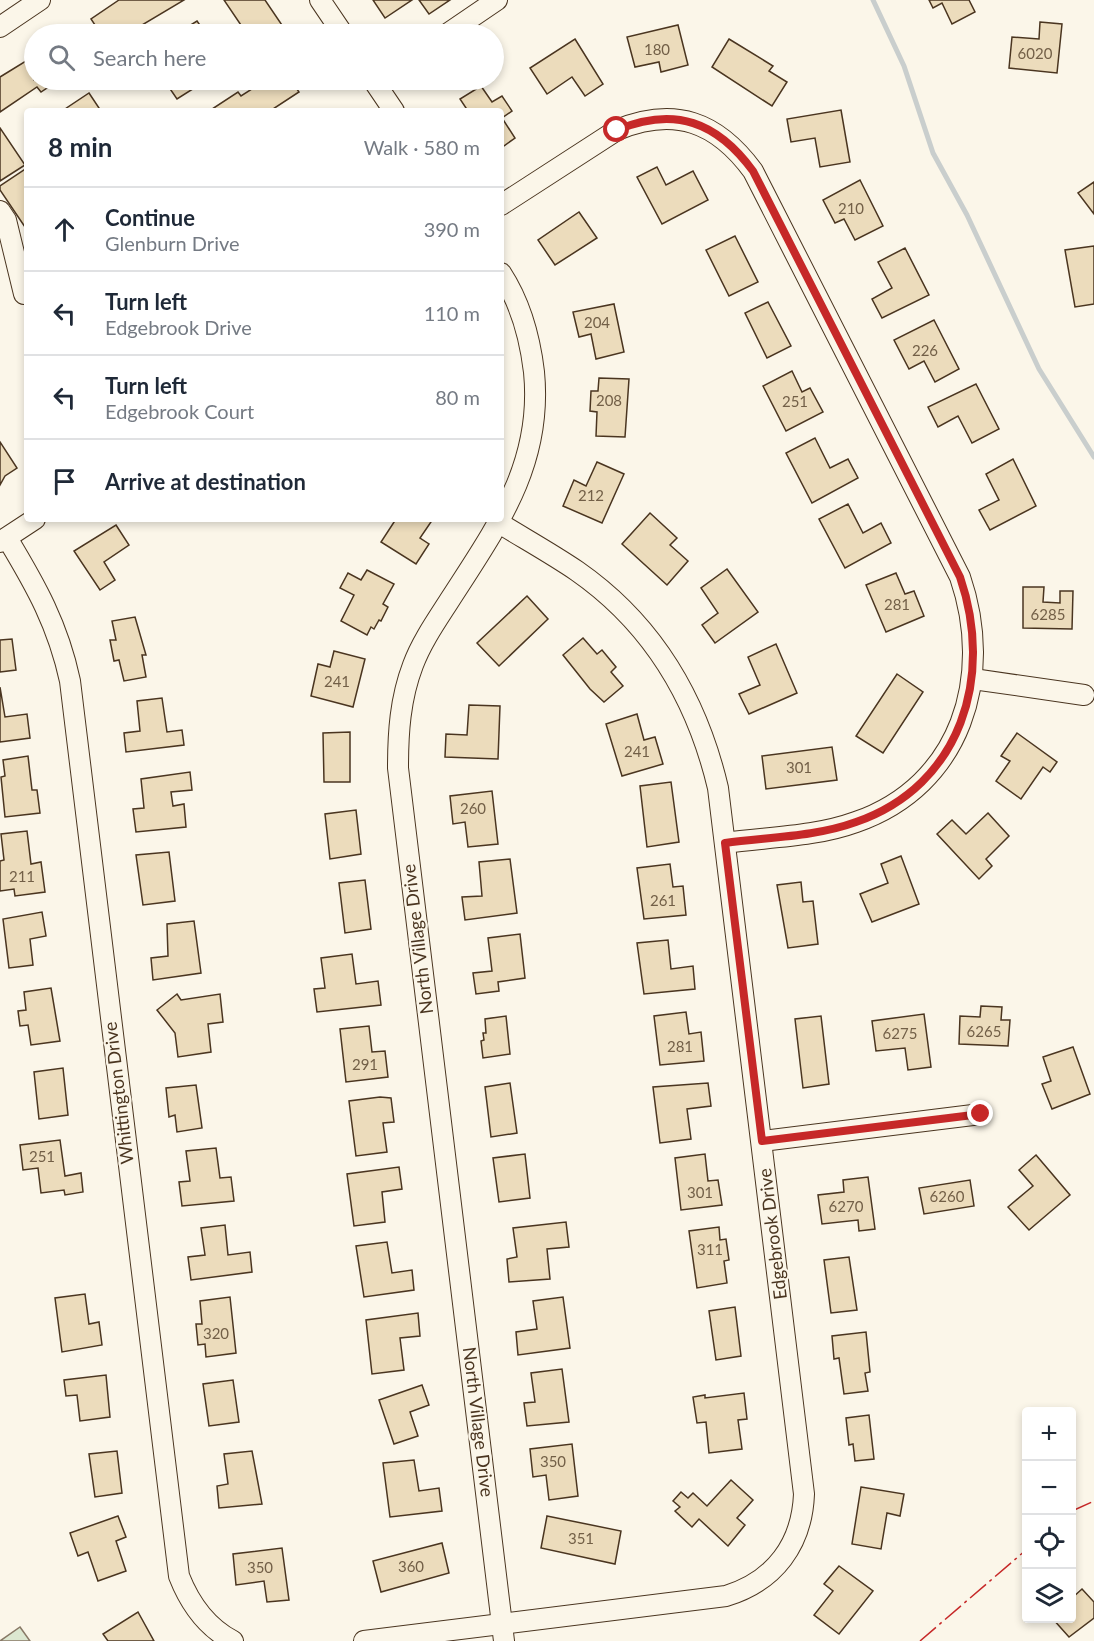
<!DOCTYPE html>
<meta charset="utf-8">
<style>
:root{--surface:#fff;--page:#f6f6f7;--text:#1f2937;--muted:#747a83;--line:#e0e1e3}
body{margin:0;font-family:Lato,sans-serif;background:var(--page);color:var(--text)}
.controls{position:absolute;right:18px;bottom:18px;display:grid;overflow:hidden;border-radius:6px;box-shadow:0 3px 9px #0003}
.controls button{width:54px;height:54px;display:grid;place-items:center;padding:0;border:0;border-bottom:2px solid var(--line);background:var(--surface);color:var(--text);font:30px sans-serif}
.stop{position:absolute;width:18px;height:18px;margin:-14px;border:4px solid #c62828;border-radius:50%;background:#fff}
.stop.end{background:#c62828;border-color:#fff;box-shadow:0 2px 6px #0008}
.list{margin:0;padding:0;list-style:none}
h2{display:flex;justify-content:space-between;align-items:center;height:78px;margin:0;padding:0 24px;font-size:26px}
h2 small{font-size:20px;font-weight:400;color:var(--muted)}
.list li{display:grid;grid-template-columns:39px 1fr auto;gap:18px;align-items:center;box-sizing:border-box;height:84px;padding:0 24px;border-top:2px solid var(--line)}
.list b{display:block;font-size:22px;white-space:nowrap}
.list p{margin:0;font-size:20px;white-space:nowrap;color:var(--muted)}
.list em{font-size:20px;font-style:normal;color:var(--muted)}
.icon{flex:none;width:33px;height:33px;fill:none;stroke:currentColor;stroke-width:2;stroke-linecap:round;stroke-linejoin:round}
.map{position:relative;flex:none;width:1094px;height:1641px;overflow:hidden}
.search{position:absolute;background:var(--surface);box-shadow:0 3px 9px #0003;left:24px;top:24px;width:480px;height:66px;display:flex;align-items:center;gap:15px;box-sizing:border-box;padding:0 21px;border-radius:33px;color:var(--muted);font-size:22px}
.panel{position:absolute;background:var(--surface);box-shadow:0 3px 9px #0003;left:24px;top:108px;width:480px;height:414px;border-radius:6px}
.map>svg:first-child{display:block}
.green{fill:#dce7d0;stroke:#887966;stroke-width:1.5}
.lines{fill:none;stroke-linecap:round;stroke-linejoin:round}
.stream{stroke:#c9cecd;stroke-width:5}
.building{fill:#ecdcbc;stroke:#4a3520;stroke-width:1.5}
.minor-casing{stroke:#4a3520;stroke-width:22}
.minor{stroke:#fbf6e9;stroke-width:20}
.power{stroke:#c62828;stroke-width:1.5;stroke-dasharray:21 4.5 3 4.5;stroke-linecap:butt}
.route{stroke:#c62828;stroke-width:8}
.labels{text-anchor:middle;stroke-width:4.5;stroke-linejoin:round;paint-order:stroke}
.number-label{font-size:15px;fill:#725f47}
.street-label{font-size:18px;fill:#4a3520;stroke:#fbf6e9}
</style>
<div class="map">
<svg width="1094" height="1641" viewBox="0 0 1094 1641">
<rect width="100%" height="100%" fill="#fbf6e9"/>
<!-- green -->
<path class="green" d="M20,1627L30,1641H0Z"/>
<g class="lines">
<!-- stream -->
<path class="stream" d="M873,0L904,66L933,153L967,215L1039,369L1094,457"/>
</g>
<!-- building -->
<g class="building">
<path d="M119,0H184L127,34H101L91,19Z"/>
<path d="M265,0L288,34H247L224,0Z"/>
<path d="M373,0H412L385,18Z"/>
<path d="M419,0H450L429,14Z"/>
<path d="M929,0H969L975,12L952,24L942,3L933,8Z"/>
<path d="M197,21L206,34H176Z"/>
<path d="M1040,22L1062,24L1057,73L1009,68L1012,37L1039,39Z"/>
<path d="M678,25L688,65L661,72L659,62L635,67L627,37Z"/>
<path d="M78,27L83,34H67Z"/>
<path d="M575,39L603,84L585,96L572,77L547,94L530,68Z"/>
<path d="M729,39L773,66L769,71L787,82L772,106L712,67Z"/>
<path d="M34,56V80H59L41,92L37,87L0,112V77Z"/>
<path d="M164,80H207L177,99Z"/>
<path d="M266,80H291L299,92L270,111H209L238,92L241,96Z"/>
<path d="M481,86L492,102L502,96L512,111L502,118L515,138L501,148V111H468L460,99Z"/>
<path d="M89,93L101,111H62Z"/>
<path d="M841,110L850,162L820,167L815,138L791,142L787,119Z"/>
<path d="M0,128L25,165L0,181Z"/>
<path d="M657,167L666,185L693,171L708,200L662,224L637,177Z"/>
<path d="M27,168V230L0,190V186Z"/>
<path d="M860,180L883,226L855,240L844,219L835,223L823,200Z"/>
<path d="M1094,182V214L1078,193Z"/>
<path d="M579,212L597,238L555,265L538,240Z"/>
<path d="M735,236L758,282L729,296L706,250Z"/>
<path d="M1094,246V304L1075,307L1065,250Z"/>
<path d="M905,248L929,295L882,318L872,299L892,288L878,262Z"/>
<path d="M768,302L791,346L767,358L745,313Z"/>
<path d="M614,304L624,352L596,359L591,334L579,337L573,312Z"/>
<path d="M934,320L959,369L935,382L924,361L909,369L894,340Z"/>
<path d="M792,371L802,392L810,388L823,412L786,431L763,386Z"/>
<path d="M599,378L629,379L625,437L596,436L597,412L590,411L591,391H598Z"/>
<path d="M976,384L999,429L972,443L958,416L938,427L928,407Z"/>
<path d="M815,438L830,468L848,459L858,478L812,503L786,453Z"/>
<path d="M0,442L17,468L5,476L0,485Z"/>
<path d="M1013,459L1036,506L990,530L979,510L999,500L986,474Z"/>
<path d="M597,462L624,474L602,523L563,506L574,480L586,486Z"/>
<path d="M848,504L863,533L881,523L891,543L845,568L819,519Z"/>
<path d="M650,513L677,538L670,545L688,561L667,585L622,544Z"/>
<path d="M396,519H433L420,538L429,544L416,564L381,542Z"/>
<path d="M116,525L129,545L104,562L115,580L100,590L74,551Z"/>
<path d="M727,569L758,612L715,643L702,625L718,613L701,588Z"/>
<path d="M367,570L394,584L383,604L388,607L381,621L379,620L374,629L371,627L367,635L341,621L354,595L340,588L348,573L361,580Z"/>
<path d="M896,573L905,594L914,591L924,616L886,632L866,585Z"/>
<path d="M1023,587H1044L1043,602L1060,603V591H1073L1072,629L1023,628Z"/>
<path d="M527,596L548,619L499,666L477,643Z"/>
<path d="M135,617L146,655H142L146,677L124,681L119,660L114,661L110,640H116L112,621Z"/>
<path d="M583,638L597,654L602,650L616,667L611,672L623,686L604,702L590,689L563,655Z"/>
<path d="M12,639L16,670L0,672V640Z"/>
<path d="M776,644L797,693L749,714L739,694L760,685L748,657Z"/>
<path d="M334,651L365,659L353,707L311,696L318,664L330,667Z"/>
<path d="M897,674L923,692L883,753L856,736Z"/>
<path d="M0,687L5,717L27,714L30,738L0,742Z"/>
<path d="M162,698L167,732L182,730L184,745L126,752L124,733L140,731L137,701Z"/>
<path d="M469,705L500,706L498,759L445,757L446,734L467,735Z"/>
<path d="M637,714L644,740L655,737L663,764L622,776L606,724Z"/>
<path d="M350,732V782H324L323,733Z"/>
<path d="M1017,733L1057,762L1050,772L1043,767L1021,799L996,781L1010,761L1001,756Z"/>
<path d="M832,747L837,780L766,789L762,756Z"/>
<path d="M28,756L32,790H37L40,813L5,817L1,777L5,776L3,760Z"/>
<path d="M190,772L192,790L171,792L173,806L184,804L186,827L136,832L133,809L144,808L141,779Z"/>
<path d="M671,782L679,842L647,847L640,786Z"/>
<path d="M492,791L498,844L468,847L465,822L453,824L450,796Z"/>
<path d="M356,810L361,854L330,859L325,814Z"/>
<path d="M988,813L1009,836L986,859L992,866L979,879L937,834L952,820L966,834Z"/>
<path d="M27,831L31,864L41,862L45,892L15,896L14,889L0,891V861L4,860L1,834Z"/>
<path d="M169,852L175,901L143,905L136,855Z"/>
<path d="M901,856L919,904L872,922L860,894L888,883L881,864Z"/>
<path d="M510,859L517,913L465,920L462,897L482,896L479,862Z"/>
<path d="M670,864L673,887L683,886L686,915L644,919L637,868Z"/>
<path d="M365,880L371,929L345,933L339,883Z"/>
<path d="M801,882L803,902L813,901L818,944L788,948L777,885Z"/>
<path d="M42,912L46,936L30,939L33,965L9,968L3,919Z"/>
<path d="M194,921L201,973L153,980L151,958L168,956L167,924Z"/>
<path d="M520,934L525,978L498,982L499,991L476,994L473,973L492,971L488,938Z"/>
<path d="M668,940L671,969L693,966L695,989L644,994L637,943Z"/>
<path d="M352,954L356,984L378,981L381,1005L317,1012L314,989L325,988L321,958Z"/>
<path d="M51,988L60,1041L31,1045L28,1025L20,1026L18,1011L26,1010L24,992Z"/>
<path d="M177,994L181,1000L220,994L223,1022L208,1024L211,1052L178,1057L175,1033L157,1010Z"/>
<path d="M981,1006L1002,1007L1001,1020H1010L1008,1046L959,1044L960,1016L980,1017Z"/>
<path d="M686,1012L689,1034L701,1032L704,1061L660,1065L654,1016Z"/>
<path d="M924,1014L931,1067L908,1070L905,1048L876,1051L872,1021Z"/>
<path d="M506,1016L510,1054L483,1058L481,1041L484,1040L483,1033H486L485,1019Z"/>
<path d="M821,1016L829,1084L803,1088L795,1019Z"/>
<path d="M369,1026L372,1052L385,1051L388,1077L346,1082L340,1029Z"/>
<path d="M1073,1047L1090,1094L1052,1109L1042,1084L1051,1081L1043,1057Z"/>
<path d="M63,1068L68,1115L39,1119L34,1072Z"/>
<path d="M510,1083L517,1133L491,1137L485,1087Z"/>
<path d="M708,1083L711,1106L687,1109L691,1139L660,1143L653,1087Z"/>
<path d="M196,1085L202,1128L177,1132L175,1115L169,1117L166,1088Z"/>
<path d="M380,1097L391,1098L394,1122L383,1123L387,1152L356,1156L349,1101Z"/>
<path d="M60,1140L65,1176L81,1173L83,1192L65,1195L64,1190L41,1193L38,1168L23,1170L20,1145Z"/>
<path d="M216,1148L220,1178L231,1177L234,1201L182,1206L179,1182L190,1181L186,1151Z"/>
<path d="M525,1154L530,1198L499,1202L493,1158Z"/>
<path d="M705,1154L708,1181L718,1180L722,1205L681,1210L675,1158Z"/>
<path d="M1036,1155L1070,1195L1029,1230L1008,1207L1033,1186L1019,1170Z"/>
<path d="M399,1167L402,1189L382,1192L385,1222L354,1226L347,1174Z"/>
<path d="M868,1177L875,1229L859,1231L858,1220L822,1224L818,1195L844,1192L843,1180Z"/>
<path d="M970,1180L974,1206L924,1214L919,1188Z"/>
<path d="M566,1222L569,1247L547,1249L550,1279L509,1282L507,1259L517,1257L513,1228Z"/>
<path d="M225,1225L228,1255L250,1252L252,1272L191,1280L188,1257L205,1255L201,1228Z"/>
<path d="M719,1227L720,1240L726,1239L729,1260L724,1261L727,1283L697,1288L689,1231Z"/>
<path d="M387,1242L392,1273L412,1270L414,1290L364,1297L356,1246Z"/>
<path d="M849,1257L857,1310L831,1313L824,1260Z"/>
<path d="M85,1294L89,1324L99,1322L102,1345L62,1352L55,1298Z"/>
<path d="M230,1297L236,1353L206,1357L205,1344L198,1345L196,1324H202L200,1301Z"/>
<path d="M563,1297L570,1348L518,1355L516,1332L537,1329L533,1301Z"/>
<path d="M735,1307L741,1356L716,1360L709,1311Z"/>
<path d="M418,1313L420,1336L400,1338L404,1370L372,1374L366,1320Z"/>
<path d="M866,1332L870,1372L865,1373L868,1391L844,1394L839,1358L834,1359L832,1336Z"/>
<path d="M562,1369L569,1422L527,1426L524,1403L535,1402L531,1373Z"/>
<path d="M106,1375L110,1417L80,1421L77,1395L66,1396L64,1380Z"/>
<path d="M233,1380L239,1422L209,1426L203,1384Z"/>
<path d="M422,1385L429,1405L410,1412L418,1436L394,1444L379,1400Z"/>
<path d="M744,1393L747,1419L738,1420L742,1449L709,1453L706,1422L697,1423L693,1397L705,1395V1398Z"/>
<path d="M869,1415L874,1459L855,1461L853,1444L849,1445L846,1418Z"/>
<path d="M572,1444L578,1496L549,1500L546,1475L533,1477L530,1449Z"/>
<path d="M117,1451L122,1493L95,1497L89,1454Z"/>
<path d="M252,1451L262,1504L219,1508L217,1486L228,1484L224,1454Z"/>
<path d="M414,1460L419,1491L439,1488L442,1511L390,1517L383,1463Z"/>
<path d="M731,1480L753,1500L737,1518L745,1525L728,1546L699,1519L692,1527L675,1511L680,1507L673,1501L681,1492L688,1498L693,1493L707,1506Z"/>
<path d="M861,1487L904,1494L900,1516L887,1513L881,1549L852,1544Z"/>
<path d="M118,1516L126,1537L116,1541L126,1571L98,1581L88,1552L78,1556L70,1533Z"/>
<path d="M547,1516L621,1531L615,1564L541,1548Z"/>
<path d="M442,1543L449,1573L381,1592L373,1561Z"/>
<path d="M282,1548L289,1600L267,1602L264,1581L236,1585L233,1554Z"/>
<path d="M839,1566L873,1591L839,1634L814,1615L833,1591L824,1584Z"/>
<path d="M1082,1589L1094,1602V1618L1069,1637L1052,1618H1072V1598Z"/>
<path d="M138,1612L154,1641H108L103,1634Z"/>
</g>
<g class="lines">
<!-- minor casing -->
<g class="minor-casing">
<g id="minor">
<path d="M320,0L343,34"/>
<path d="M0,27L40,0"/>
<path d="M447,34L497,0"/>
<path d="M373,80L394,111"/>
<path d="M501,205L617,130C675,106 717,122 753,171L960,577C994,676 962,785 856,822C815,837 768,837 725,843"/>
<path d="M0,211L6,220L24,294"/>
<path d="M501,273C520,302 530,338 534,372C543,463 498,525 451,598C437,620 422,641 413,665C400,699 398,733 398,768L504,1641"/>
<path d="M7,538C36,586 58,625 70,681L179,1576C190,1604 206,1627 233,1641"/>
<path d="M0,542L35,519"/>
<path d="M973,679L1084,695"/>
<path d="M762,1141L981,1114"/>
<path d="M364,1641L726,1596C775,1581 802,1544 804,1494L718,788C697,699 653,624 577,571C552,554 525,539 499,523"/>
</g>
</g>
<!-- minor -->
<use href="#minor" class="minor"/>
<!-- power -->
<g class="power">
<path d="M1072,1511L1094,1501"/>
<path d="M920,1641L1026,1550"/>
</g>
</g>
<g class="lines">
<!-- route -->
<path class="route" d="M617,130C675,106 717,122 753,171L960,577C994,676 962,785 856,822C815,837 768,837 725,843L762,1141L981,1114"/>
</g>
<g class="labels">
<!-- number labels -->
<g class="number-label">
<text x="657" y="55">180</text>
<text x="1035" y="59">6020</text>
<text x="851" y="214">210</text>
<text x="597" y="328">204</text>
<text x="925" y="356">226</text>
<text x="609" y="406">208</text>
<text x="795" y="407">251</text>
<text x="591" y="501">212</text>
<text x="897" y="610">281</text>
<text x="1048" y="620">6285</text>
<text x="337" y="687">241</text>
<text x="637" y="757">241</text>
<text x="799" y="773">301</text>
<text x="473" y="814">260</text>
<text x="22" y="882">211</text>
<text x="663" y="906">261</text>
<text x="984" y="1037">6265</text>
<text x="900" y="1039">6275</text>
<text x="680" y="1052">281</text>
<text x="365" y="1070">291</text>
<text x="42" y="1162">251</text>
<text x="700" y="1198">301</text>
<text x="947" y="1202">6260</text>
<text x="846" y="1212">6270</text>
<text x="710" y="1255">311</text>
<text x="216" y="1339">320</text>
<text x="553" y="1467">350</text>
<text x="581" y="1544">351</text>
<text x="411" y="1572">360</text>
<text x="260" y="1573">350</text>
</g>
<!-- street labels -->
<g class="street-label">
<text transform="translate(418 939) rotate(-97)" y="6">North Village Drive</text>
<text transform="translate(119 1093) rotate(-97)" y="6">Whittington Drive</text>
<text transform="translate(773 1234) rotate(-97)" y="6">Edgebrook Drive</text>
<text transform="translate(478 1422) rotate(83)" y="6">North Village Drive</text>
</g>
</g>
</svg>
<div class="controls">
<button>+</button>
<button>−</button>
<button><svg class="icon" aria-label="locate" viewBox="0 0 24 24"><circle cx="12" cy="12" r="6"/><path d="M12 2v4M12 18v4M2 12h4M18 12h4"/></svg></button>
<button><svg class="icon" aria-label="layers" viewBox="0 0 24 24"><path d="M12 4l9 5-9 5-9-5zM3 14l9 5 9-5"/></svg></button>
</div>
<div class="stop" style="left:617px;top:130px"></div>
<div class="stop end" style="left:981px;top:1114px"></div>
<div class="search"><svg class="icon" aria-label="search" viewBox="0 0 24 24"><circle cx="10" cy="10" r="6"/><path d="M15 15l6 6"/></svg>Search here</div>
<section class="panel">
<h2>8 min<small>Walk · 580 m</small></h2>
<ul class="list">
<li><svg class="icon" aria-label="ahead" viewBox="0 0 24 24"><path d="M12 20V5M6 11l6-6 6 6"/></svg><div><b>Continue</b><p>Glenburn Drive</p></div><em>390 m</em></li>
<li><svg class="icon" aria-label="left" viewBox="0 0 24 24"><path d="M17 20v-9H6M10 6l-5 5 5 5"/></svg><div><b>Turn left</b><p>Edgebrook Drive</p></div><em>110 m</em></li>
<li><svg class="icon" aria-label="left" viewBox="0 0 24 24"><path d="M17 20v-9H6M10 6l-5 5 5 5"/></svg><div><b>Turn left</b><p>Edgebrook Court</p></div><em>80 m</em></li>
<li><svg class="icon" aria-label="arrive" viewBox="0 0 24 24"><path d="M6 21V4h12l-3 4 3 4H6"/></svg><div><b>Arrive at destination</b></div></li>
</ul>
</section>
</div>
